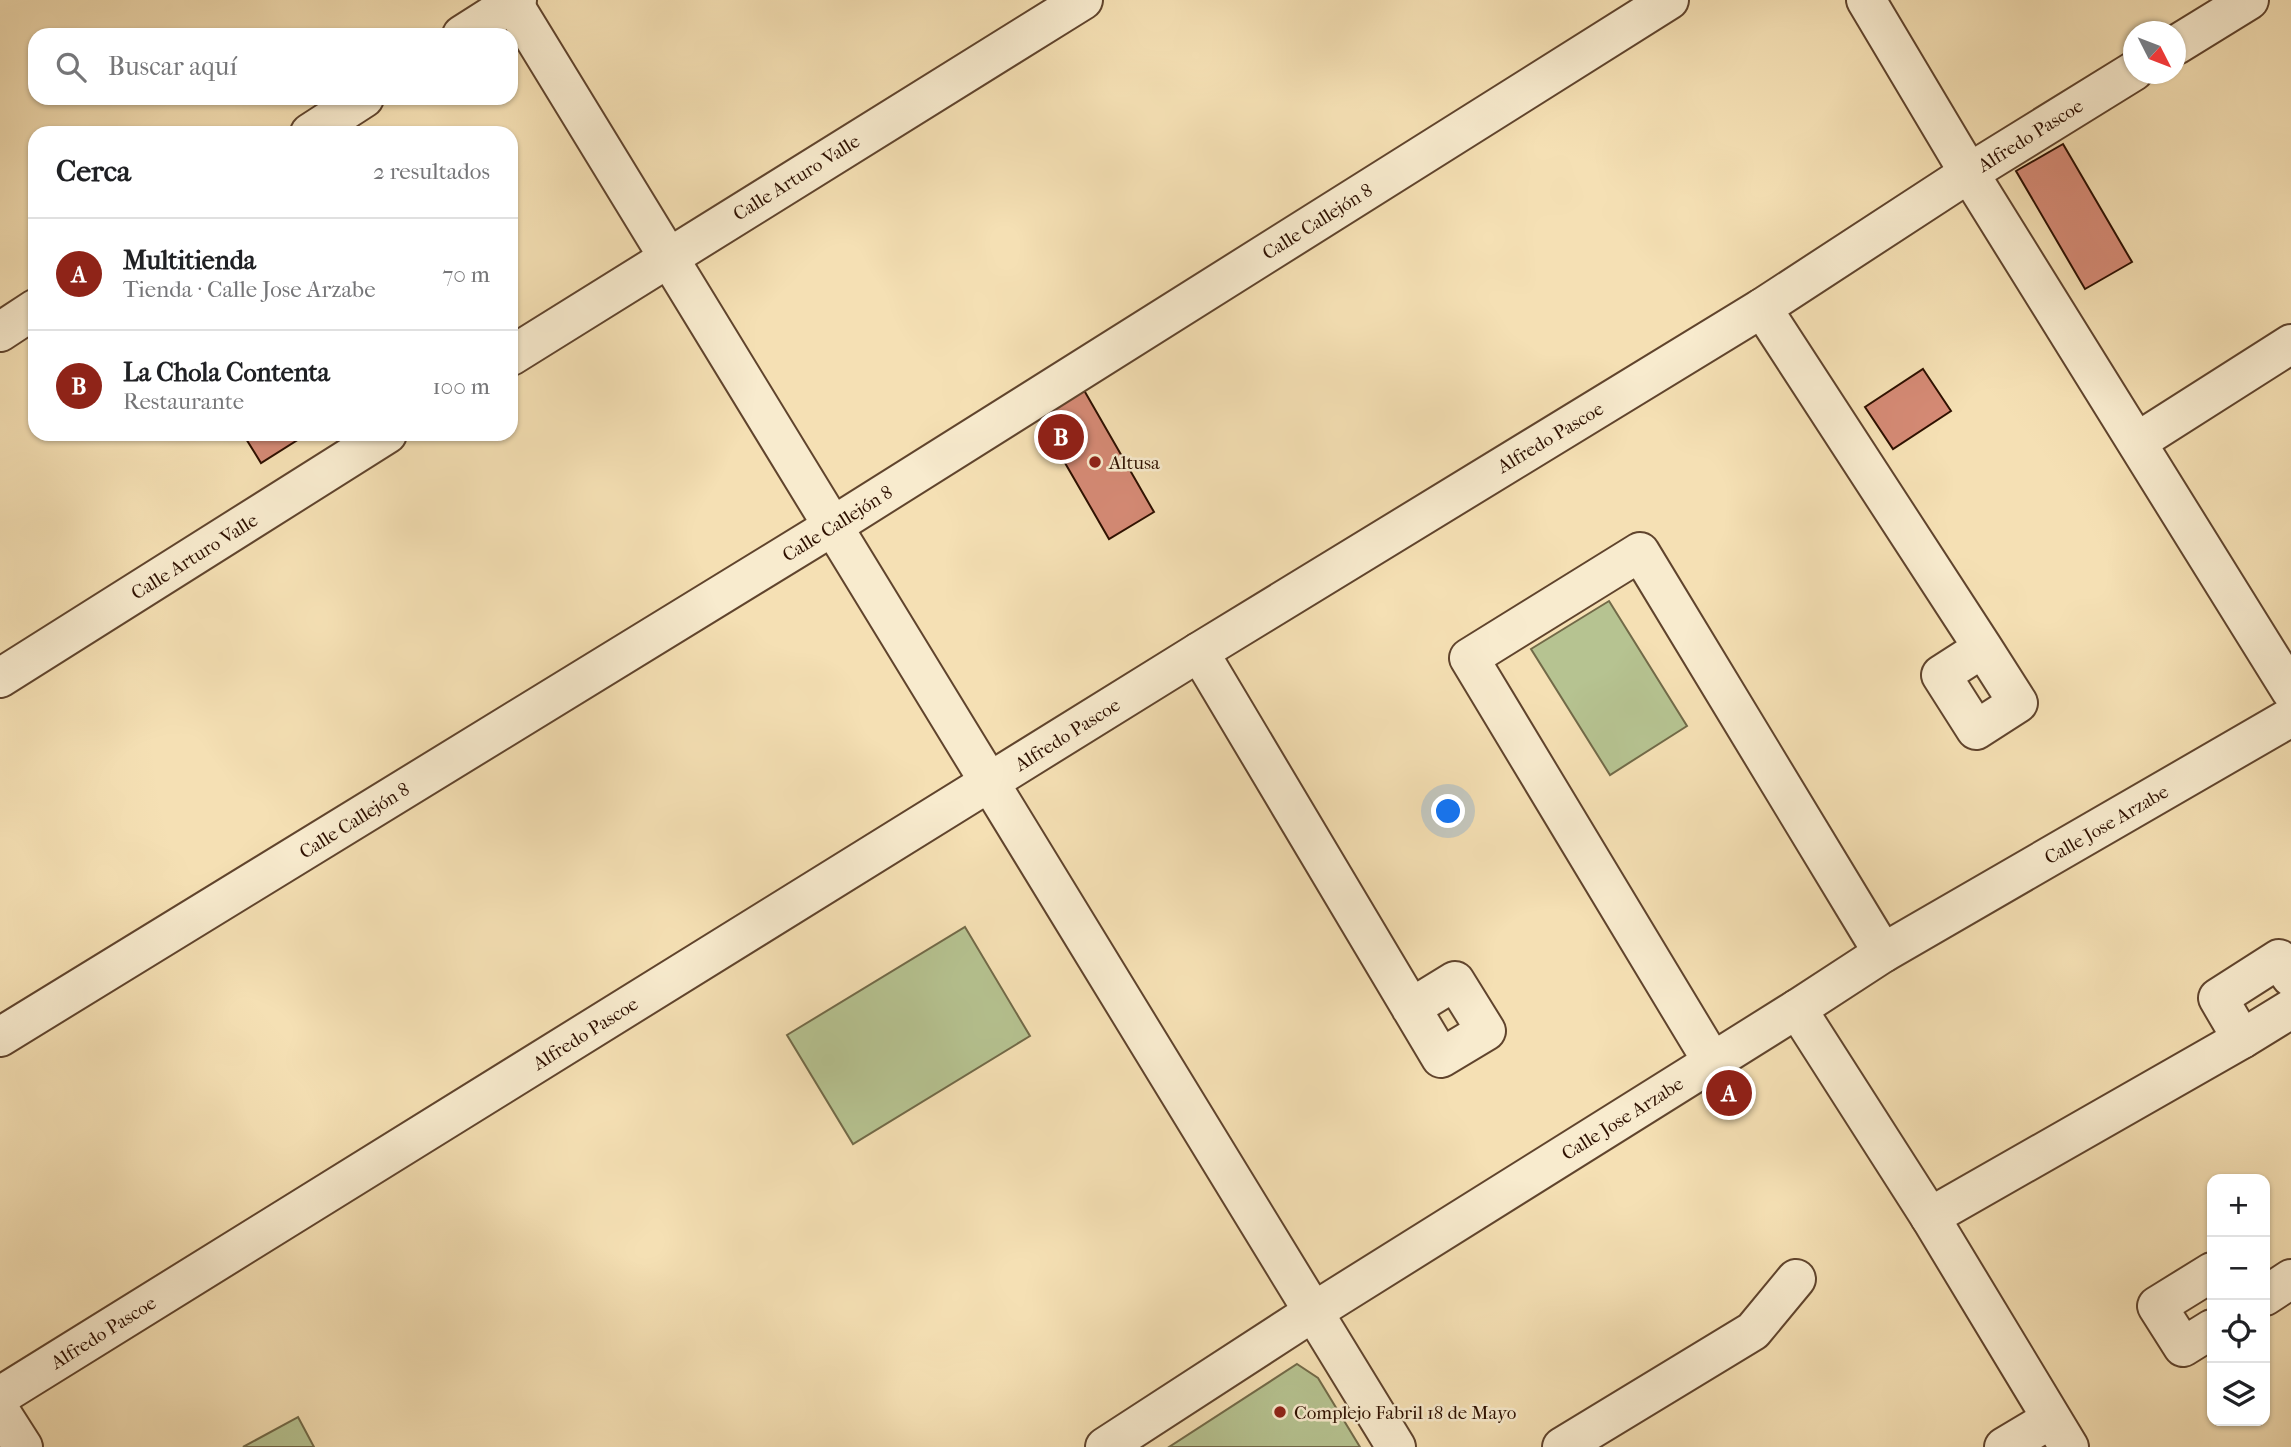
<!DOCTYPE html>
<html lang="es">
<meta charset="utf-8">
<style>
:root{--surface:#fff;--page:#f2f2f2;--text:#202124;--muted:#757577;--line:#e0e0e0;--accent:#8f2418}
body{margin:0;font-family:"IM FELL French Canon",serif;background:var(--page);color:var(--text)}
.controls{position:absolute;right:21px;bottom:21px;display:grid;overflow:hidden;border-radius:14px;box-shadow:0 2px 5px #0004}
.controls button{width:63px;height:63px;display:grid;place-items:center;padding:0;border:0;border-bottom:2px solid var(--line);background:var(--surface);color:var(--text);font:35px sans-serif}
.compass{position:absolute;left:2123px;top:21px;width:63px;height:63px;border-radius:50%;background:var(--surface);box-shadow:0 2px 5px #0004;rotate:132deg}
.you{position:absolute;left:1449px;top:812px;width:24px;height:24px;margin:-18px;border:5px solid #fff;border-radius:50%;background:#1a73e8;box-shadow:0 0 0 10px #1a73e833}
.badge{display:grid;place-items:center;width:46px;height:46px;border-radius:50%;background:var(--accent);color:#fff;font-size:23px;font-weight:700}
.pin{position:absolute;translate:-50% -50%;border:4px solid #fff;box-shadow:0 2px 7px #0006}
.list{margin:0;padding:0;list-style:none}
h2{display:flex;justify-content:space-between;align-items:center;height:91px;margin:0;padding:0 28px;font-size:30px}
h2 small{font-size:23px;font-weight:400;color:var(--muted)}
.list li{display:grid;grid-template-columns:46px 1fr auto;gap:21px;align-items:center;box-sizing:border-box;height:112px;padding:0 28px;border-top:2px solid var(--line)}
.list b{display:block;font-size:26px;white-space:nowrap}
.list p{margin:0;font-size:23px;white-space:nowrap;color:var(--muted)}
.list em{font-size:23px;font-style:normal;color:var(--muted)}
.icon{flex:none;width:38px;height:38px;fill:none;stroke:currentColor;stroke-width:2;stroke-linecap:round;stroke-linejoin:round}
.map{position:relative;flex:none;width:2291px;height:1447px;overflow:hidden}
.search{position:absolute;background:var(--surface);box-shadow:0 2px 5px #0004;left:28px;top:28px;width:490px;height:77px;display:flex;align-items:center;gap:18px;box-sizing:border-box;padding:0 24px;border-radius:21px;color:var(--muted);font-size:26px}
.panel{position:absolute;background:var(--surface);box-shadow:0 2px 5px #0004;left:28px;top:126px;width:490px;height:315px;border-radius:21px}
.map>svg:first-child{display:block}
.green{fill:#b6c391;stroke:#726a48;stroke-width:2}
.building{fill:#d58a75;stroke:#2e1000;stroke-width:2}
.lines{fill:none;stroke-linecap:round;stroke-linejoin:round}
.minor-casing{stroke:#60442d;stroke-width:42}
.tertiary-casing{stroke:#60442d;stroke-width:42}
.minor{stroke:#f8ebce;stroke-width:38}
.tertiary{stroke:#f8ebce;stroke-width:38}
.poi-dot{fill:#8f2418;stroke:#f8ebce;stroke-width:2.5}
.labels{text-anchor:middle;stroke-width:5;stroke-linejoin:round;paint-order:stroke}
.street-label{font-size:19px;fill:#2e1000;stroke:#f8ebce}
.poi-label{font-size:19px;fill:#2e1000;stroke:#f8ebce;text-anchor:start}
</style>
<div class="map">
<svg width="2291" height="1447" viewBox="0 0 2291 1447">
<rect width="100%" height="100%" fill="#f5e0b4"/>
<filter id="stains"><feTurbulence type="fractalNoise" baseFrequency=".00286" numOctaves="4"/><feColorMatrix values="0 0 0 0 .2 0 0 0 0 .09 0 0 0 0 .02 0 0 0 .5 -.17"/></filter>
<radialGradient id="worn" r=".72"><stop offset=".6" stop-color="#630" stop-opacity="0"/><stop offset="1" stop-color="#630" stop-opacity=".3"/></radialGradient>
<!-- green -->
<g class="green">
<path d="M1609,601L1687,726L1610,775L1531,649Z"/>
<path d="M965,927L1030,1036L853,1144L787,1035Z"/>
<path d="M1297,1364L1318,1378L1360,1447H1169Z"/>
<path d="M298,1417L314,1447H243Z"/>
</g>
<!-- building -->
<g class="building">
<path d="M2063,144L2132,262L2085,289L2016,171Z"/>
<path d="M1923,369L1951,411L1893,449L1865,407Z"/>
<path d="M1081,385L1154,512L1109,539L1035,411Z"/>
<path d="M243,434H307L261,463Z"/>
</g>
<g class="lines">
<!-- minor casing -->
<g class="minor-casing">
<g id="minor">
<path d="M511,0L1396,1447"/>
<path d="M1866,0L1969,173L2291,691"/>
<path d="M462,35L517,0"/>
<path d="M2176,45L2249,0"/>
<path d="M310,133L364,98"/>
<path d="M1762,308L1983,648L2018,703L1976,730L1941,675L1983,648"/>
<path d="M0,332L35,309"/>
<path d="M511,356L1083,0"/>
<path d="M2137,442L2291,344"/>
<path d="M1199,652L1441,1058L1486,1031L1455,981L1411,1008"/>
<path d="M0,678L387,434"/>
<path d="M1797,1009L1930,1217L2069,1447"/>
<path d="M0,1037L833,526L1669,0"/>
<path d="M2242,1039L2218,998L2279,959L2291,977"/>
<path d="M1712,1061L1469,658L1640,552L1883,953"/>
<path d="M1930,1217L2242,1039L2291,1009"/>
<path d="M2212,1272L2157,1306L2183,1347L2212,1329"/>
<path d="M2265,1296L2291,1279"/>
<path d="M0,1396L1199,652L1762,308L1969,173L2134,71"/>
<path d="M1105,1447L1313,1312L1797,1009L1883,953L2291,717"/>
<path d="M1562,1447L1753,1331L1796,1279"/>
<path d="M2004,1447L2051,1419"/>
</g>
</g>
<!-- tertiary casing -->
<g class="tertiary-casing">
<path id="tertiary" d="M0,1411L23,1447"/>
</g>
<!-- minor -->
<use href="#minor" class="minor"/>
<!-- tertiary -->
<use href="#tertiary" class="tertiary"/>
</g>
<!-- markers -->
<g class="poi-dot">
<circle cx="1095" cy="462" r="7"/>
<circle cx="1280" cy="1412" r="7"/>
</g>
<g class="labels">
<!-- street labels -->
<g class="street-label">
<text transform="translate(2030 135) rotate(-32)" y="7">Alfredo Pascoe</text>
<text transform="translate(796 177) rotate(-32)" y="7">Calle Arturo Valle</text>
<text transform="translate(1317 221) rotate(-32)" y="7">Calle Callejón 8</text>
<text transform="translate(1550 437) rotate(-31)" y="7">Alfredo Pascoe</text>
<text transform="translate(837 523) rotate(-32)" y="7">Calle Callejón 8</text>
<text transform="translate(194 556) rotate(-32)" y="7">Calle Arturo Valle</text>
<text transform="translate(1067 734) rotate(-32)" y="7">Alfredo Pascoe</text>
<text transform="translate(354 820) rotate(-32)" y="7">Calle Callejón 8</text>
<text transform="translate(2106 824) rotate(-30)" y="7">Calle Jose Arzabe</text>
<text transform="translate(585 1033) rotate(-32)" y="7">Alfredo Pascoe</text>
<text transform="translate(1622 1118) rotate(-32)" y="7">Calle Jose Arzabe</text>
<text transform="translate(103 1332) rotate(-32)" y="7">Alfredo Pascoe</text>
</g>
<!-- poi labels -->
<g class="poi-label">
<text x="1109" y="469">Altusa</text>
<text x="1294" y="1419">Complejo Fabril 18 de Mayo</text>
</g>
</g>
<rect width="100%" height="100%" filter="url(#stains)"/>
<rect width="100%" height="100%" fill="url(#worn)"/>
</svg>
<div class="controls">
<button>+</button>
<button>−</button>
<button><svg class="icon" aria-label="locate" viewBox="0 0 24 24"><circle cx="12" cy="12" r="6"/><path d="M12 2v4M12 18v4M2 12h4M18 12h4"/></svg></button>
<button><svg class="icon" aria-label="layers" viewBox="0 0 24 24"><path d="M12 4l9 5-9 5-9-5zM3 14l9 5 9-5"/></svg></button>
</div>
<svg class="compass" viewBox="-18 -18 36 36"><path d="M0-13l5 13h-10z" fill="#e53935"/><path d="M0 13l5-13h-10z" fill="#757577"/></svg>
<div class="you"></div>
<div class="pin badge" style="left:1729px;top:1093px">A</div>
<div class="pin badge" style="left:1061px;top:437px">B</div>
<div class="search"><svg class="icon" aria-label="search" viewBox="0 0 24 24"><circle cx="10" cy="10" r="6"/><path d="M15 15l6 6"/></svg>Buscar aquí</div>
<section class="panel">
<h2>Cerca<small>2 resultados</small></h2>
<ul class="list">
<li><span class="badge">A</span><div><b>Multitienda</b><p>Tienda · Calle Jose Arzabe</p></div><em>70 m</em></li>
<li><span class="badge">B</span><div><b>La Chola Contenta</b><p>Restaurante</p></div><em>100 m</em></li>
</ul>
</section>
</div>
